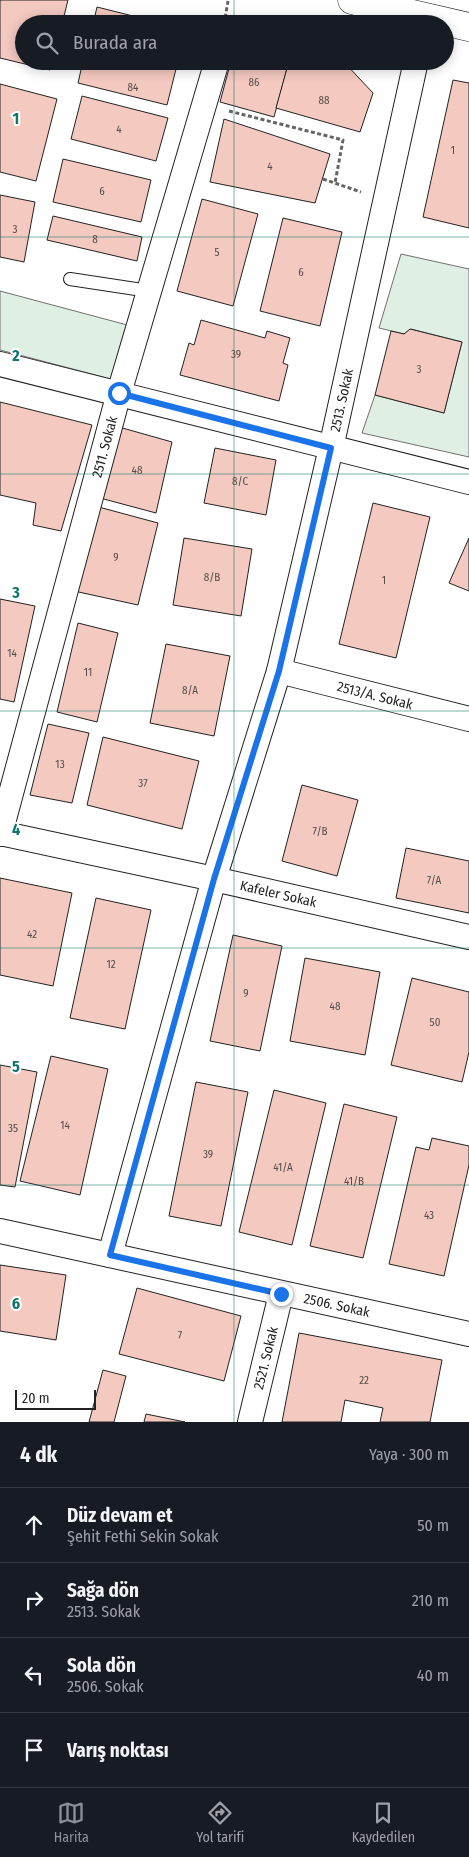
<!DOCTYPE html>
<html lang="tr">
<meta charset="utf-8">
<style>
:root{--surface:#171b24;--page:#20242c;--text:#f1f3f6;--muted:#9ea1a6;--line:#363941;--accent:#8c9099}
body{margin:0;font-family:"Fira Sans Condensed",sans-serif;background:var(--page);color:var(--text)}
.scale{position:absolute;left:15px;bottom:12px;width:81px;box-sizing:border-box;padding-left:5px;border:2px solid #222;border-top:0;font-size:14px;line-height:18px;white-space:nowrap;color:#222;-webkit-text-stroke:4px #fff;paint-order:stroke}
.stop{position:absolute;width:15px;height:15px;margin:-11px;border:4px solid #1a73e8;border-radius:50%;background:#fff}
.stop.end{background:#1a73e8;border-color:#fff;box-shadow:0 1px 5px #0008}
.list{margin:0;padding:0;list-style:none}
h2{display:flex;justify-content:space-between;align-items:center;height:65px;margin:0;padding:0 20px;font-size:21px}
h2 small{font-size:16px;font-weight:400;color:var(--muted)}
.list li{display:grid;grid-template-columns:32px 1fr auto;gap:15px;align-items:center;box-sizing:border-box;height:75px;padding:0 20px;border-top:1px solid var(--line)}
.list b{display:block;font-size:19px;white-space:nowrap}
.list p{margin:0;font-size:16px;white-space:nowrap;color:var(--muted)}
.list em{font-size:16px;font-style:normal;color:var(--muted)}
.icon{flex:none;width:28px;height:28px;fill:none;stroke:currentColor;stroke-width:2;stroke-linecap:round;stroke-linejoin:round}
.map{position:relative;flex:none;width:469px;height:1422px;overflow:hidden}
.search{position:absolute;background:var(--surface);box-shadow:0 2px 12px #0003;left:15px;right:15px;top:15px;height:55px;display:flex;align-items:center;gap:12px;box-sizing:border-box;padding:0 18px;border-radius:28px;color:var(--muted);font-size:19px}
.sheet{height:365px;background:var(--surface)}
nav{display:flex;justify-content:space-around;align-items:center;box-sizing:border-box;height:70px;border-top:1px solid var(--line);background:var(--surface);font-size:14px;color:var(--muted)}
nav a{display:grid;justify-items:center;gap:2px}
nav .on{color:var(--accent)}
.map>svg:first-child{display:block}
.green{fill:#e0efe3;stroke:#6f6f6f}
.building{fill:#f3c9c0;stroke:#222}
.lines{fill:none;stroke-linecap:round;stroke-linejoin:round}
.service-casing{stroke:#222;stroke-width:14}
.minor-casing{stroke:#222;stroke-width:26}
.tertiary-casing{stroke:#222;stroke-width:29}
.path{stroke:#646464;stroke-width:3;stroke-dasharray:4 2.5;stroke-linecap:butt}
.service{stroke:#fff;stroke-width:12}
.minor{stroke:#fff;stroke-width:24}
.tertiary{stroke:#fff;stroke-width:28}
.route{stroke:#1a73e8;stroke-width:6}
.grid{fill:none;stroke:#0f766e;stroke-width:1;stroke-opacity:0.55}
.labels{text-anchor:middle;stroke-width:4;stroke-linejoin:round;paint-order:stroke}
.number-label{font-size:11px;fill:#564c4a}
.street-label{font-size:14px;fill:#222;stroke:#fff}
.grid-label{font-size:16px;text-anchor:middle;font-weight:bold;fill:#0f766e;stroke:#fff;stroke-width:4;stroke-linejoin:round;paint-order:stroke}
</style>
<div class="map">
<svg width="469" height="1422" viewBox="0 0 469 1422">
<rect width="100%" height="100%" fill="#fff"/>
<!-- green -->
<g class="green">
<path d="M401,254L469,269V457L362,433L375,395L444,413L462,342L411,329L404,334L379,328Z"/>
<path d="M0,291L131,326L115,380L0,350Z"/>
</g>
<!-- building -->
<g class="building">
<path d="M0,0H68L62,24H24V61H53L50,70L0,58Z"/>
<path d="M97,7L165,24H93Z"/>
<path d="M83,61H178L167,105L78,83Z"/>
<path d="M231,61H289L274,117L220,102Z"/>
<path d="M289,61H343L373,93L360,132L276,108Z"/>
<path d="M453,80L469,83V228L423,217Z"/>
<path d="M0,84L57,99L36,181L0,172Z"/>
<path d="M82,96L168,118L156,161L71,139Z"/>
<path d="M224,119L330,154L315,203L210,182Z"/>
<path d="M63,159L151,180L141,222L53,202Z"/>
<path d="M0,195L35,202L24,262L0,257Z"/>
<path d="M202,199L258,214L233,306L177,291Z"/>
<path d="M53,216L142,237L137,261L47,240Z"/>
<path d="M283,218L342,232L320,326L260,311Z"/>
<path d="M201,320L265,338L267,331L290,338L283,363L288,365L279,401L180,375L189,343L194,345Z"/>
<path d="M410,329L462,342L444,413L375,395L391,331L404,334Z"/>
<path d="M0,402L92,425L61,531L33,525L36,503L0,495Z"/>
<path d="M119,427L172,442L156,513L100,498Z"/>
<path d="M215,448L276,460L266,515L204,503Z"/>
<path d="M373,503L430,517L396,658L339,644Z"/>
<path d="M95,506L158,523L138,605L74,591Z"/>
<path d="M184,538L252,549L241,616L173,605Z"/>
<path d="M469,538V591L449,583Z"/>
<path d="M0,599L35,606L14,702L0,699Z"/>
<path d="M78,623L118,633L97,722L57,712Z"/>
<path d="M166,644L230,656L214,736L150,723Z"/>
<path d="M48,724L89,733L72,803L30,795Z"/>
<path d="M103,737L199,761L182,829L87,805Z"/>
<path d="M302,785L358,800L337,876L282,861Z"/>
<path d="M406,848L469,861V913L396,898Z"/>
<path d="M0,878L72,893L53,986L0,975Z"/>
<path d="M96,898L151,910L125,1029L70,1018Z"/>
<path d="M233,935L282,946L260,1051L210,1041Z"/>
<path d="M305,958L380,972L365,1055L290,1041Z"/>
<path d="M412,978L469,992V1052L462,1082L391,1065Z"/>
<path d="M51,1056L108,1069L80,1195L20,1181Z"/>
<path d="M0,1065L37,1072L15,1187L0,1185Z"/>
<path d="M196,1082L248,1092L221,1226L169,1216Z"/>
<path d="M274,1090L326,1103L292,1245L239,1232Z"/>
<path d="M344,1104L397,1117L363,1258L310,1246Z"/>
<path d="M432,1138L469,1146V1165L444,1276L389,1264L416,1147L429,1150Z"/>
<path d="M0,1265L66,1275L56,1340L0,1331Z"/>
<path d="M137,1288L241,1316L224,1381L119,1354Z"/>
<path d="M299,1333L442,1360L430,1422H380L383,1408L345,1400L341,1422H282Z"/>
<path d="M103,1370L126,1376L114,1422H89Z"/>
<path d="M146,1414L185,1422H144Z"/>
</g>
<g class="lines">
<!-- service casing -->
<g class="service-casing">
<path id="service" d="M70,279L149,291"/>
</g>
<!-- minor casing -->
<g class="minor-casing">
<g id="minor">
<path d="M0,364L469,482"/>
<path id="s1" d="M279,671L469,719"/>
<path id="s2" d="M0,833L214,879L469,937"/>
<path id="s3" d="M0,834L119,393L217,61"/>
<path id="s4" d="M0,1231L469,1334"/>
<path id="s5" d="M110,1255L214,879L279,671L331,448L416,61"/>
<path id="s6" d="M250,1422L281,1294"/>
</g>
</g>
<!-- tertiary casing -->
<g class="tertiary-casing">
<path id="tertiary" d="M352,0L469,27"/>
</g>
<!-- path -->
<g class="path">
<path d="M224,24L228,1"/>
<path d="M229,111L343,140L335,183"/>
<path d="M323,179L361,192"/>
</g>
<!-- service -->
<use href="#service" class="service"/>
<!-- minor -->
<use href="#minor" class="minor"/>
<!-- tertiary -->
<use href="#tertiary" class="tertiary"/>
</g>
<g class="lines">
<!-- route -->
<path class="route" d="M119,393L331,448L279,671L214,879L110,1255L281,1294"/>
</g>
<!-- grid -->
<path class="grid" d="M234,0V24M234,61V1422M0,237H469M0,474H469M0,711H469M0,948H469M0,1185H469"/>
<g class="labels">
<!-- number labels -->
<g class="number-label">
<text x="254" y="86">86</text>
<text x="133" y="91">84</text>
<text x="324" y="104">88</text>
<text x="119" y="133">4</text>
<text x="453" y="154">1</text>
<text x="270" y="170">4</text>
<text x="102" y="195">6</text>
<text x="15" y="233">3</text>
<text x="95" y="243">8</text>
<text x="217" y="256">5</text>
<text x="301" y="276">6</text>
<text x="236" y="358">39</text>
<text x="419" y="373">3</text>
<text x="137" y="474">48</text>
<text x="240" y="485">8/C</text>
<text x="116" y="561">9</text>
<text x="212" y="581">8/B</text>
<text x="384" y="584">1</text>
<text x="12" y="657">14</text>
<text x="88" y="676">11</text>
<text x="190" y="694">8/A</text>
<text x="60" y="768">13</text>
<text x="143" y="787">37</text>
<text x="320" y="835">7/B</text>
<text x="434" y="884">7/A</text>
<text x="32" y="938">42</text>
<text x="111" y="968">12</text>
<text x="246" y="997">9</text>
<text x="335" y="1010">48</text>
<text x="435" y="1026">50</text>
<text x="65" y="1129">14</text>
<text x="13" y="1132">35</text>
<text x="208" y="1158">39</text>
<text x="283" y="1171">41/A</text>
<text x="354" y="1185">41/B</text>
<text x="429" y="1219">43</text>
<text x="180" y="1339">7</text>
<text x="364" y="1384">22</text>
</g>
<!-- street labels -->
<g class="street-label">
<text dy="5" stroke="none"><textPath href="#s5" startOffset="886">2513. Sokak</textPath></text>
<text dy="5" stroke="none"><textPath href="#s3" startOffset="401">2511. Sokak</textPath></text>
<text dy="5" stroke="none"><textPath href="#s1" startOffset="99">2513/A. Sokak</textPath></text>
<text dy="5" stroke="none"><textPath href="#s2" startOffset="285">Kafeler Sokak</textPath></text>
<text dy="5" stroke="none"><textPath href="#s4" startOffset="345">2506. Sokak</textPath></text>
<text dy="5" stroke="none"><textPath href="#s6" startOffset="66">2521. Sokak</textPath></text>
</g>
</g>
<g class="grid-label">
<text x="16" y="124">1</text>
<text x="16" y="361">2</text>
<text x="16" y="598">3</text>
<text x="16" y="835">4</text>
<text x="16" y="1072">5</text>
<text x="16" y="1309">6</text>
</g>
</svg>
<div class="scale">20 m</div>
<div class="stop" style="left:119px;top:393px"></div>
<div class="stop end" style="left:281px;top:1294px"></div>
<div class="search"><svg class="icon" aria-label="search" viewBox="0 0 24 24"><circle cx="10" cy="10" r="6"/><path d="M15 15l6 6"/></svg>Burada ara</div>
</div>
<section class="sheet">
<h2>4 dk<small>Yaya · 300 m</small></h2>
<ul class="list">
<li><svg class="icon" aria-label="ahead" viewBox="0 0 24 24"><path d="M12 20V5M6 11l6-6 6 6"/></svg><div><b>Düz devam et</b><p>Şehit Fethi Sekin Sokak</p></div><em>50 m</em></li>
<li><svg class="icon" aria-label="right" viewBox="0 0 24 24"><path d="M7 20v-9h11M14 6l5 5-5 5"/></svg><div><b>Sağa dön</b><p>2513. Sokak</p></div><em>210 m</em></li>
<li><svg class="icon" aria-label="left" viewBox="0 0 24 24"><path d="M17 20v-9H6M10 6l-5 5 5 5"/></svg><div><b>Sola dön</b><p>2506. Sokak</p></div><em>40 m</em></li>
<li><svg class="icon" aria-label="arrive" viewBox="0 0 24 24"><path d="M6 21V4h12l-3 4 3 4H6"/></svg><div><b>Varış noktası</b></div></li>
</ul>
</section>
<nav>
<a class="on"><svg class="icon" aria-label="map" viewBox="0 0 24 24"><path d="M3 6l6-2 6 2 6-2v14l-6 2-6-2-6 2zM9 4v14M15 6v14"/></svg>Harita</a>
<a><svg class="icon" aria-label="directions" viewBox="0 0 24 24"><path d="M12 3l9 9-9 9-9-9zM9 14v-3h6M13 9l2 2-2 2"/></svg>Yol tarifi</a>
<a><svg class="icon" aria-label="saved" viewBox="0 0 24 24"><path d="M7 4h10v16l-5-4-5 4z"/></svg>Kaydedilen</a>
</nav>
